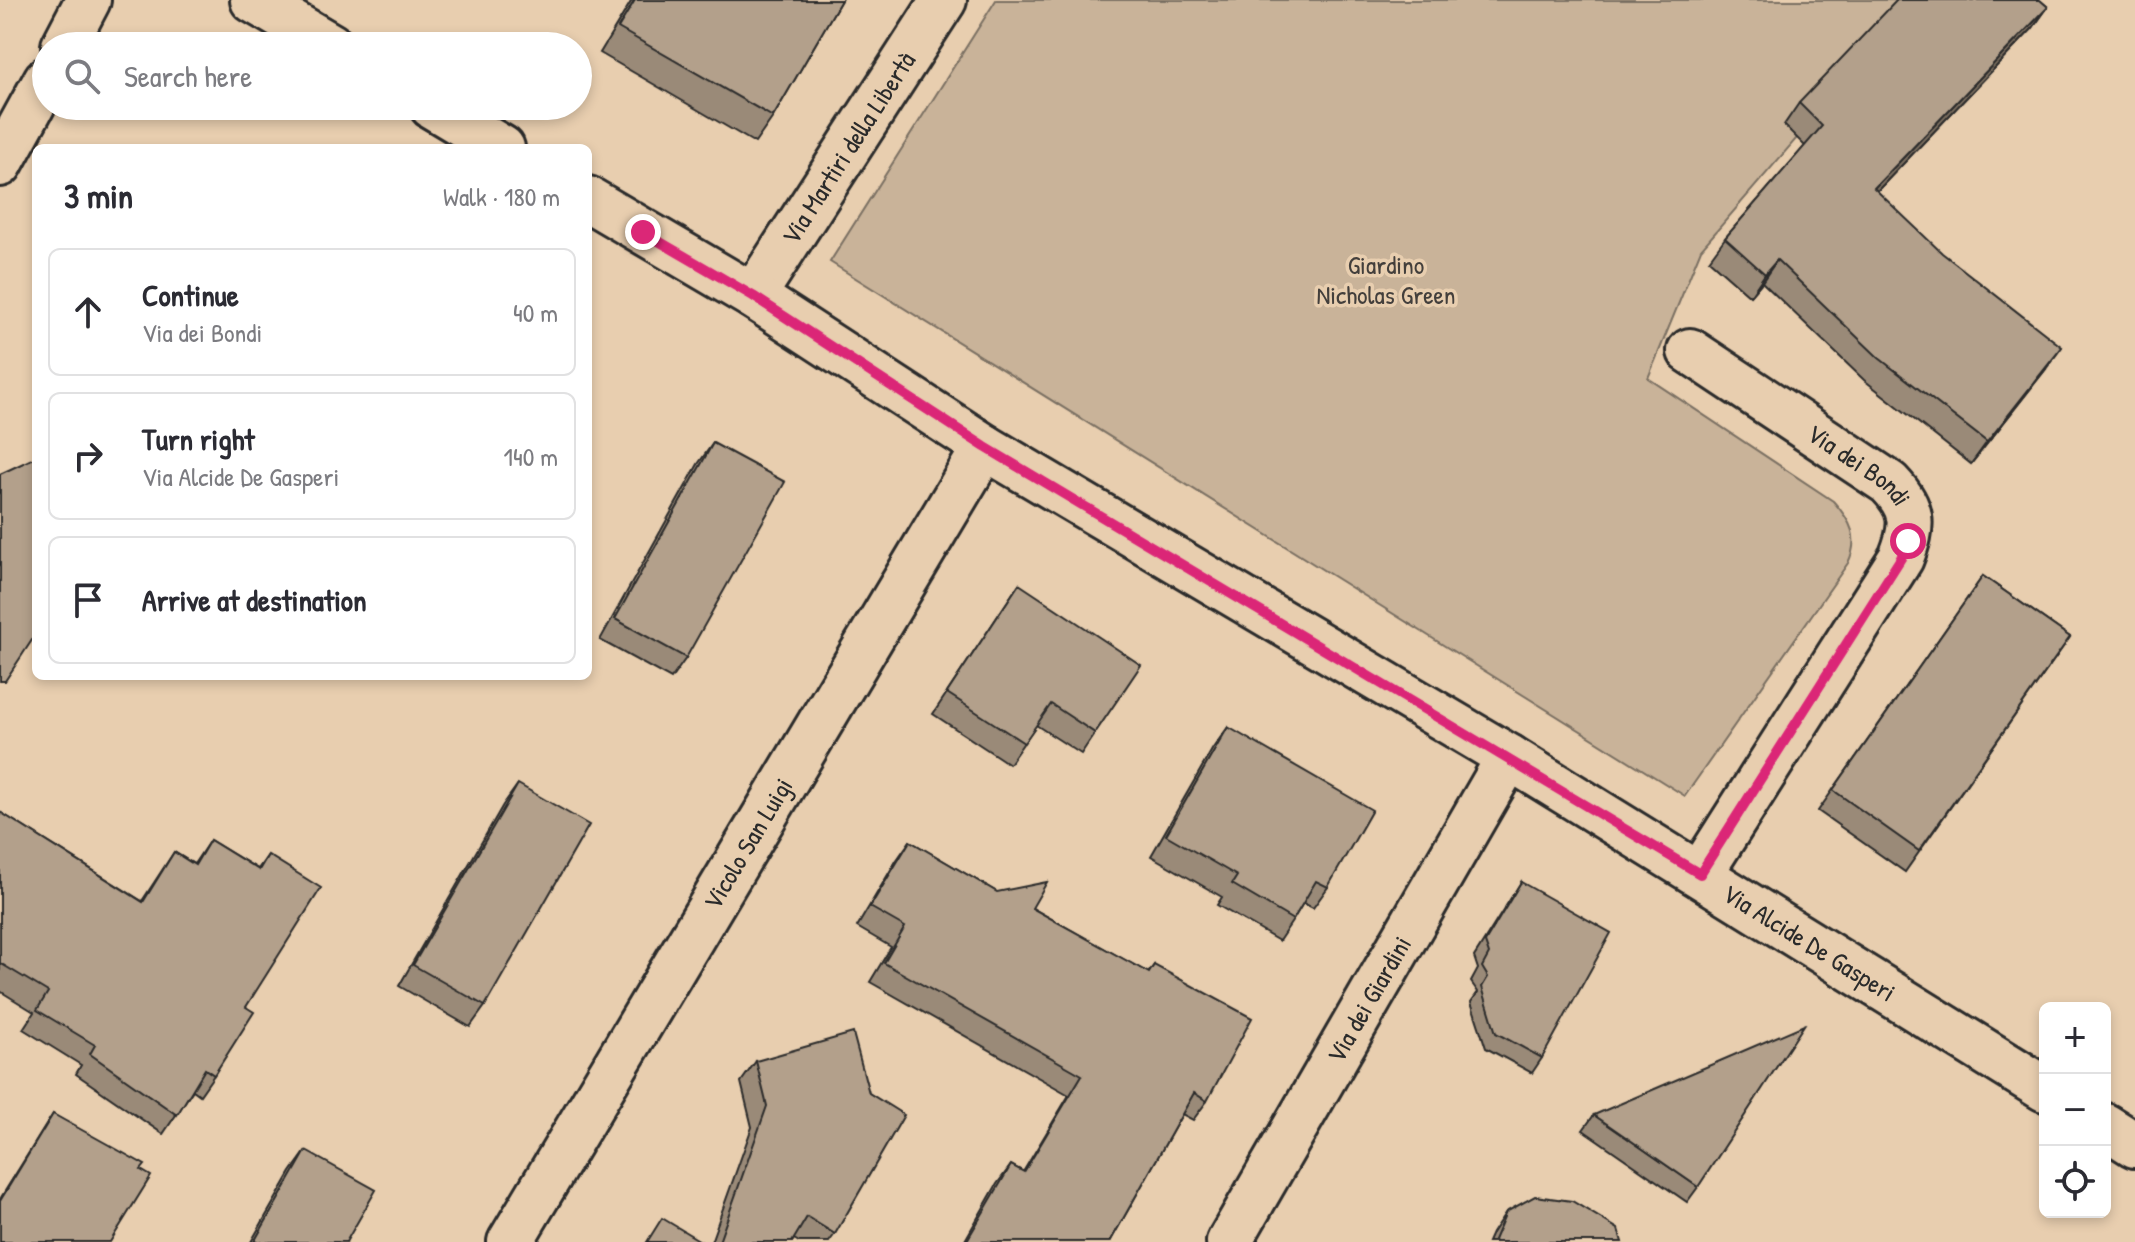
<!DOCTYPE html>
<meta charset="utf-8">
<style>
:root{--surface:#fff;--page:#f7f7f7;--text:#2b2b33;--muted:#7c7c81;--line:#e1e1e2}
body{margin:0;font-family:"Patrick Hand",sans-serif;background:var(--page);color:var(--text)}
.controls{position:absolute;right:24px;bottom:24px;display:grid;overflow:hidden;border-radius:12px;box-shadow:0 4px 12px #0003}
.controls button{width:72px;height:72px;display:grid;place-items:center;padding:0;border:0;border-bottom:2px solid var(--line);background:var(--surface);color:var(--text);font:40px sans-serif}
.stop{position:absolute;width:24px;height:24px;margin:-18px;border:6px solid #db2777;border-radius:50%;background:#fff}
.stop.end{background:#db2777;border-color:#fff;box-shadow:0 2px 8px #0008}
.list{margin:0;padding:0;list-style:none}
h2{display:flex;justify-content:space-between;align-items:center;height:104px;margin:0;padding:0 32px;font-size:34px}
h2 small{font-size:26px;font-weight:400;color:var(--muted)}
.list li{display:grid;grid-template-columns:52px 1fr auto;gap:24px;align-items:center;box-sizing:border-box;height:128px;margin:0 16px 16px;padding:0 16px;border:2px solid var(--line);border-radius:12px}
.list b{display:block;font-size:30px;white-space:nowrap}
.list p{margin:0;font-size:26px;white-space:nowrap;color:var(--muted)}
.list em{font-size:26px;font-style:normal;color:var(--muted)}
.icon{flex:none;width:44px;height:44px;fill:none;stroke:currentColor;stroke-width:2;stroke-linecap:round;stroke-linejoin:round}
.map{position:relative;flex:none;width:2135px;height:1242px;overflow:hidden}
.search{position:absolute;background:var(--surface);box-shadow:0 4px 12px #0003;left:32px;top:32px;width:560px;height:88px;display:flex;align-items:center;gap:20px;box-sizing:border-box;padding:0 28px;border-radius:44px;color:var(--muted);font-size:30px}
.panel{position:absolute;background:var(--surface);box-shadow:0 4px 12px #0003;left:32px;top:144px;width:560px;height:536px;border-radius:12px}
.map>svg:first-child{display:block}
.green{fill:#c9b399;stroke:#7a6f62;stroke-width:2}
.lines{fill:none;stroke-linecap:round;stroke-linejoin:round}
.minor-casing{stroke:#2b2b2b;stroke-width:50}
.tertiary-casing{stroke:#2b2b2b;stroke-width:50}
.minor{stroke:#e8ceaf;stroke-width:44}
.tertiary{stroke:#e8ceaf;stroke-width:44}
.wall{fill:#9a8a78;stroke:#2b2b2b;stroke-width:2}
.shaded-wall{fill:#7d7061;stroke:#2b2b2b;stroke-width:2}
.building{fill:#b3a08b;stroke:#2b2b2b;stroke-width:2}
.route{stroke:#db2777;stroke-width:10}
.labels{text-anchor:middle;stroke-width:7;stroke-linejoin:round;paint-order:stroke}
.street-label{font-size:26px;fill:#2b2b2b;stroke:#e8ceaf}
.park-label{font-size:26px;fill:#433f3c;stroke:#e8ceaf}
</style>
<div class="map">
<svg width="2135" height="1242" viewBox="0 0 2135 1242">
<rect width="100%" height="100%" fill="#e8ceaf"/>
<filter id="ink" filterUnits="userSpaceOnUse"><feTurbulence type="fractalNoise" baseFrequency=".0125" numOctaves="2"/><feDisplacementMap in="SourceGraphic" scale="16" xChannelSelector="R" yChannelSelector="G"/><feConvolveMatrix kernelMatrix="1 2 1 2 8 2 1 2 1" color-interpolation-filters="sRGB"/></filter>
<g filter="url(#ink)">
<!-- green -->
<path class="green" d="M996,0H1916L1701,249L1648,378L1833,501C1851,521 1860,538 1848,563L1685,796L830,262Z"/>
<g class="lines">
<!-- minor casing -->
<g class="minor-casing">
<g id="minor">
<path d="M64,46L88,0"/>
<path d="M0,164L46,80"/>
<path id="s1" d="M753,296L944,0"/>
<path id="s2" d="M1690,351L1889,483C1914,509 1914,525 1901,558L1700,874"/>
<path id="s3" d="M510,1242L985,447"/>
<path id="s4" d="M1229,1242L1509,757"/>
</g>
</g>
<!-- tertiary casing -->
<g class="tertiary-casing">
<g id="tertiary">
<path d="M253,0L331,46"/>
<path d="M432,106L502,148"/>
<path id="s5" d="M588,199L753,296L985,447L1509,757L2045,1089"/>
<path d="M2105,1126L2135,1145"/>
</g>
</g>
<!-- minor -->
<use href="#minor" class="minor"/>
<!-- tertiary -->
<use href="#tertiary" class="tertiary"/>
</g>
<!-- wall -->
<g class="wall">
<path d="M632,0H841L773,117L755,143L600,53Z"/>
<path d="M2041,1L2048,7L2032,29L1877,191L2046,369L1971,464L1864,380L1762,282L1750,296L1709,260L1725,238L1805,146L1784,125L1799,103Z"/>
<path d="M713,443L686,658L671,679L600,640L698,464Z"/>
<path d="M1983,576L2070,637L1905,872L1818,811Z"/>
<path d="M1019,584L1095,733L1081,754L1036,725L1009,764L933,714Z"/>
<path d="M1228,727L1328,887L1313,908L1303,903L1293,920L1279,941L1217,905L1222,897L1151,856L1213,748Z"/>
<path d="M518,784L485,1006L470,1027L399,986L503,805Z"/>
<path d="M0,812L142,901L174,852L194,864L210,840L258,869L268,855L246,1007L214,1075L200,1095L193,1090L163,1134L76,1074L81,1065L23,1029L34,1012L0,991Z"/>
<path d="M910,841L997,892L1032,908L1148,973L1154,965L1207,1101L1193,1120L1182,1114L1110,1242H964L997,1184L1011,1165L1023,1172L1069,1095L870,982L891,947L857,927L896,861Z"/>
<path d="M1521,882L1542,1058L1532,1073L1486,1048L1471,1002L1478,992L1471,982L1478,969L1474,957Z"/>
<path d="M756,1061L835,1234L829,1242H799L794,1239L792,1242H711L752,1127L741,1082Z"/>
<path d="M53,1114L141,1170L0,1242V1199Z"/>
<path d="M1594,1115L1698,1187L1687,1202L1583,1130Z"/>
<path d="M306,1151L346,1242H251L291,1172Z"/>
<path d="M1506,1212L1622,1242H1488L1492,1233Z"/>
</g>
<!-- shaded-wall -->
<g class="shaded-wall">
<path d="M2048,7L2032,29L1859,210L1874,188Z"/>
<path d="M1777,260L1762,282L1750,296L1765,274Z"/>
<path d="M2062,347L2046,369L1971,464L1987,442Z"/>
</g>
<!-- building -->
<g class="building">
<path d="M635,0H841L773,117L618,28Z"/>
<path d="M1897,0H2040L2048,7L1874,188L1942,253L2062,347L1987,442L1879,358L1777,260L1765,274L1725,238L1822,126L1799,103Z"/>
<path d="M713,443L785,482L686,658L615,619Z"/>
<path d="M36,457V634L5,681H0V474Z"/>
<path d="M1983,576L2070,637L1919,851L1833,790Z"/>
<path d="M1019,584L1141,665L1095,733L1051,704L1024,743L947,693Z"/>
<path d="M1228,727L1372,810L1328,887L1316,881L1293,920L1232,884L1237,876L1166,835Z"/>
<path d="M518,784L589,825L485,1006L413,965Z"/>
<path d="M0,812L143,902L174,852L195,865L210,840L259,870L268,855L321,888L246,1007L254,1012L214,1075L205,1069L177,1115L90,1054L95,1045L37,1010L48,992L0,963Z"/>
<path d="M910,841L997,892L1047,882L1032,908L1149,973L1154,965L1252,1018L1207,1101L1194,1093L1110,1242H966L1011,1165L1024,1172L1082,1075L884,963L905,927L870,907Z"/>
<path d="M1521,882L1611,933L1542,1058L1496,1033L1482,987L1488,977L1482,967L1489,954L1485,942Z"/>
<path d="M1804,1025L1698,1187L1594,1115Z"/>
<path d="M853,1033L869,1093L904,1115L835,1234L807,1217L792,1242H719L767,1106L756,1061Z"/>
<path d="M53,1114L145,1165L141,1170L151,1176L110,1242H0V1201Z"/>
<path d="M306,1151L376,1190L346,1242H254Z"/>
<path d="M1535,1196L1572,1201L1618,1229L1622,1242H1495L1494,1240L1506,1212Z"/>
<path d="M662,1218L702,1242H647Z"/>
</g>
</g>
<g class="lines" filter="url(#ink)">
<!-- route -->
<path class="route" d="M643,232L753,296L985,447L1700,874L1901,558L1908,541"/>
</g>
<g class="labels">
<!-- street labels -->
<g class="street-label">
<text dy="9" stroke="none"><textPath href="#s1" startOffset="176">Via Martiri della Libertà</textPath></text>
<text dy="9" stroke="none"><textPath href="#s2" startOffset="204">Via dei Bondi</textPath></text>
<text dy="9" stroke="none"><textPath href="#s3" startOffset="464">Vicolo San Luigi</textPath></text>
<text dy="9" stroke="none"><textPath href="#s5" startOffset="1430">Via Alcide De Gasperi</textPath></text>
<text dy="9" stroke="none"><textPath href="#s4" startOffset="280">Via dei Giardini</textPath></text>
</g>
<!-- park labels -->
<g class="park-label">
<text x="1386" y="274">Giardino<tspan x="1386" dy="30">Nicholas Green</tspan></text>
</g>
</g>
</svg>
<div class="controls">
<button>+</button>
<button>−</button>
<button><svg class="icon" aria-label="locate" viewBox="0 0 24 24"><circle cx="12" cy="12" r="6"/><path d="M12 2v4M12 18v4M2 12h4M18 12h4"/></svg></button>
</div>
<div class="stop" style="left:1908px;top:541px"></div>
<div class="stop end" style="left:643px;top:232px"></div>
<div class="search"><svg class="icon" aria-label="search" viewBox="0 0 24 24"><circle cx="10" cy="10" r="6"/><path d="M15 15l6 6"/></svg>Search here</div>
<section class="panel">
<h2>3 min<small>Walk · 180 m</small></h2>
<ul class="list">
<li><svg class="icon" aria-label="ahead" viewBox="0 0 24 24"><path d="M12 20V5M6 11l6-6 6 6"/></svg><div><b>Continue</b><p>Via dei Bondi</p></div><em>40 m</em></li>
<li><svg class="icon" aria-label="right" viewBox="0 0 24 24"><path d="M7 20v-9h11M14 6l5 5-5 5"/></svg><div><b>Turn right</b><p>Via Alcide De Gasperi</p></div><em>140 m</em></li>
<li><svg class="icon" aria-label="arrive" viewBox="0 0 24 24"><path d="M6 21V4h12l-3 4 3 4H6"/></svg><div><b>Arrive at destination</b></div></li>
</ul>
</section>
</div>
